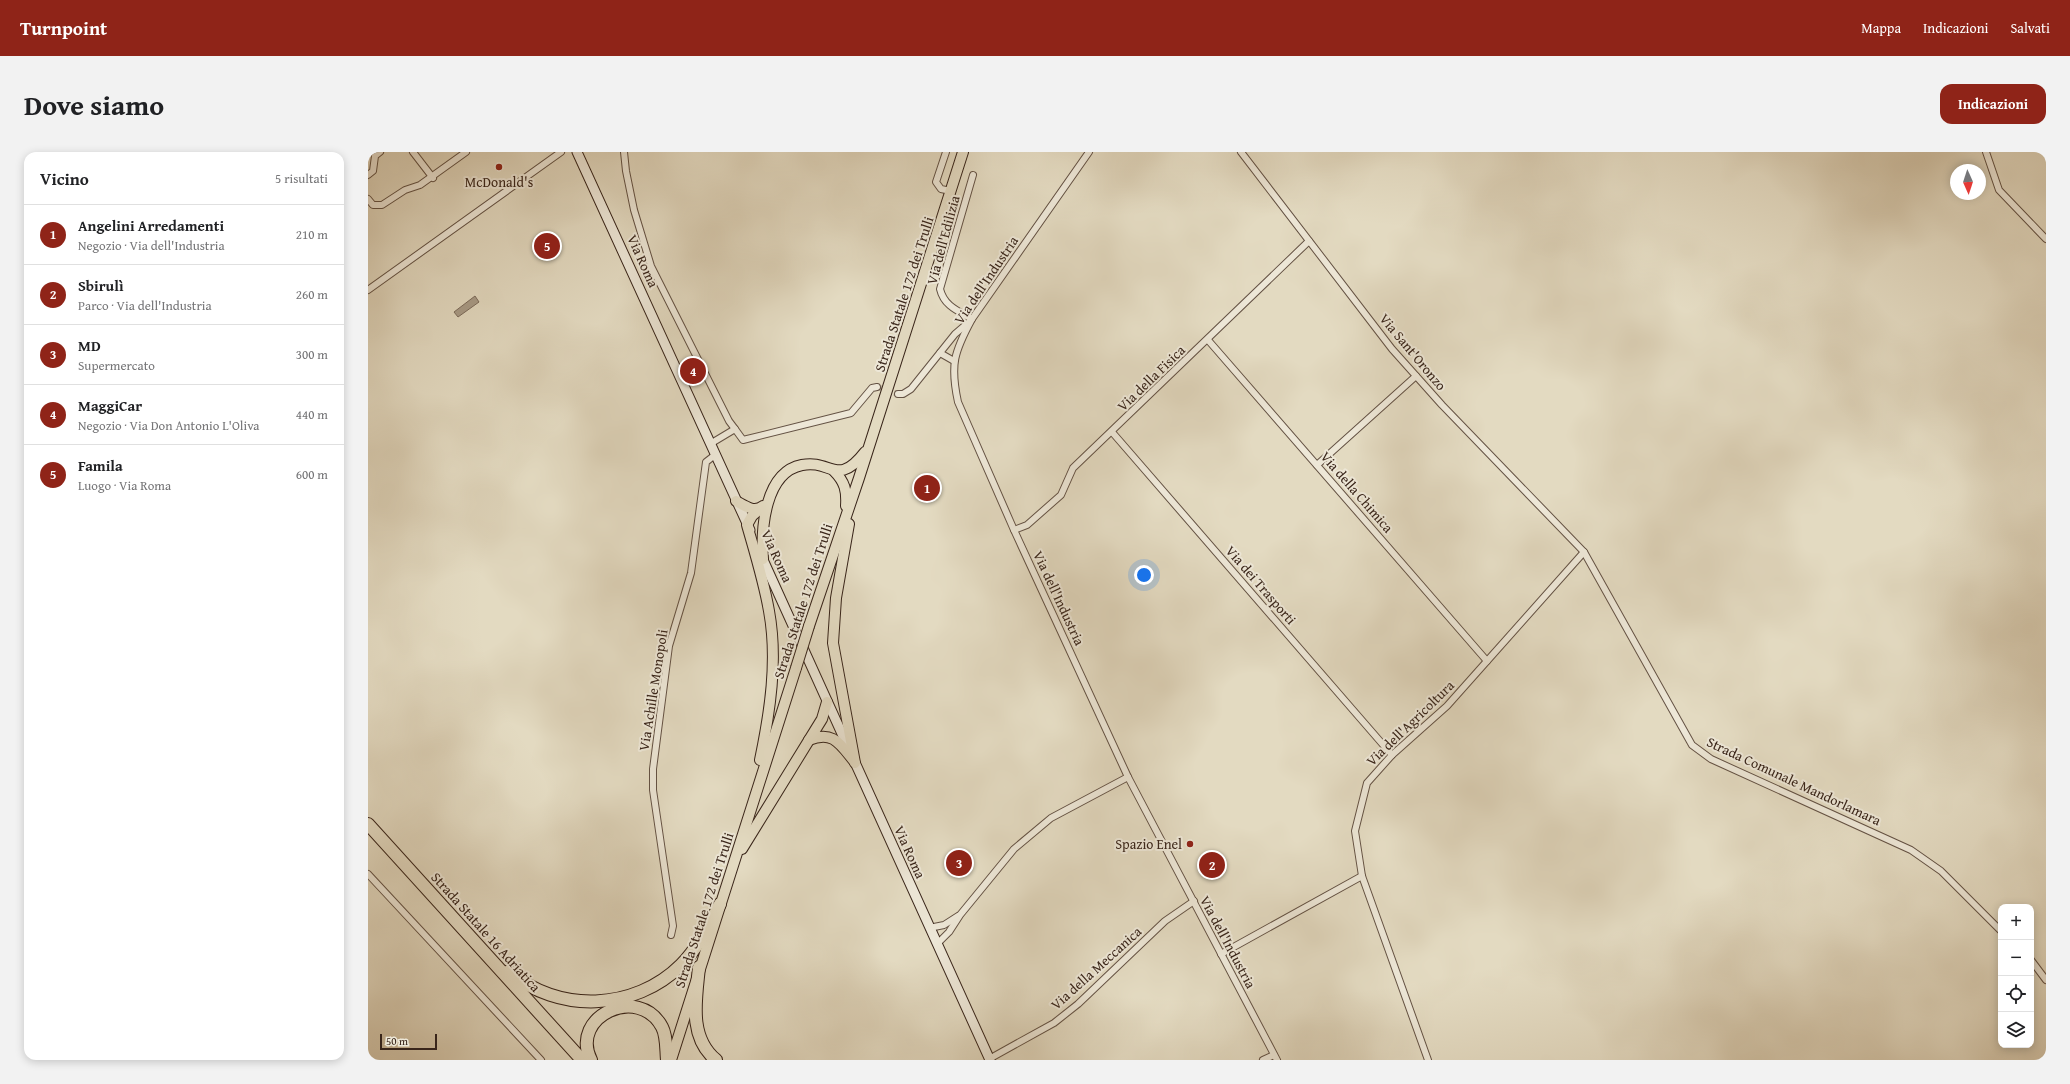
<!DOCTYPE html>
<html lang="it">
<meta charset="utf-8">
<style>
:root{--surface:#fff;--page:#f2f2f2;--text:#202124;--muted:#757577;--line:#e0e0e0;--accent:#8f2418}
body{margin:0;font-family:"Gentium Book Plus",serif;background:var(--page);color:var(--text)}
.controls{position:absolute;right:12px;bottom:12px;display:grid;overflow:hidden;border-radius:8px;box-shadow:0 2px 10px #0003}
.controls button{width:36px;height:36px;display:grid;place-items:center;padding:0;border:0;border-bottom:1px solid var(--line);background:var(--surface);color:var(--text);font:20px sans-serif}
.compass{position:absolute;left:1582px;top:12px;width:36px;height:36px;border-radius:50%;background:var(--surface);box-shadow:0 2px 10px #0003;rotate:177deg}
.scale{position:absolute;left:12px;bottom:10px;width:57px;box-sizing:border-box;padding-left:4px;border:2px solid #39251a;border-top:0;font-size:11px;line-height:14px;white-space:nowrap;color:#39251a;-webkit-text-stroke:3px #ede7d7;paint-order:stroke}
.you{position:absolute;left:776px;top:423px;width:14px;height:14px;margin:-10px;border:3px solid #fff;border-radius:50%;background:#1a73e8;box-shadow:0 0 0 6px #1a73e833}
.badge{display:grid;place-items:center;width:26px;height:26px;border-radius:50%;background:var(--accent);color:#fff;font-size:13px;font-weight:700}
.pin{position:absolute;translate:-50% -50%;border:2px solid #fff;box-shadow:0 1px 4px #0006}
.list{margin:0;padding:0;list-style:none}
h2{display:flex;justify-content:space-between;align-items:center;height:52px;margin:0;padding:0 16px;font-size:17px}
h2 small{font-size:13px;font-weight:400;color:var(--muted)}
.list li{display:grid;grid-template-columns:26px 1fr auto;gap:12px;align-items:center;box-sizing:border-box;height:60px;padding:0 16px;border-top:1px solid var(--line)}
.list b{display:block;font-size:15px;white-space:nowrap}
.list p{margin:0;font-size:13px;white-space:nowrap;color:var(--muted)}
.list em{font-size:13px;font-style:normal;color:var(--muted)}
.icon{flex:none;width:22px;height:22px;fill:none;stroke:currentColor;stroke-width:2;stroke-linecap:round;stroke-linejoin:round}
.map{position:relative;flex:none;width:1678px;height:908px;overflow:hidden;border-radius:12px}
header{display:flex;align-items:center;gap:24px;box-sizing:border-box;height:56px;padding:0 20px;background:var(--accent);color:#fff}
header strong{font-size:19px}
nav{display:flex;gap:22px;margin-inline-start:auto;font-size:14px}
.intro{display:flex;align-items:center;justify-content:space-between;box-sizing:border-box;height:96px;padding:0 24px}
h1{margin:0;font-size:28px}
.button{padding:10px 18px;border-radius:12px;background:var(--accent);color:#fff;font-size:14px;font-weight:700}
main{display:flex;gap:24px;padding:0 24px}
aside{flex:1;background:var(--surface);border-radius:12px;box-shadow:0 2px 10px #0003}
.map>svg:first-child{display:block}
.water{fill:#a99c88;stroke:#7c6c5c}
.lines{fill:none;stroke-linecap:round;stroke-linejoin:round}
.street-tunnel{stroke:#c1b6a0;stroke-width:6;stroke-dasharray:6 3;stroke-linecap:butt}
.street-casing{stroke:#645244;stroke-width:8}
.secondary-casing{stroke:#39251a;stroke-width:11}
.primary-casing{stroke:#39251a;stroke-width:12}
.highway-casing{stroke:#39251a;stroke-width:14}
.street{stroke:#ede7d7;stroke-width:6}
.secondary{stroke:#ede7d7;stroke-width:9}
.primary{stroke:#e3dac1;stroke-width:10}
.highway{stroke:#e3dac1;stroke-width:12}
.primary-bridge-casing{stroke:#39251a;stroke-width:12;stroke-linecap:butt}
.primary-bridge{stroke:#e3dac1;stroke-width:10}
.poi-dot{fill:#8f2418;stroke:#ede7d7;stroke-width:1.5}
.labels{text-anchor:middle;stroke-width:4;stroke-linejoin:round;paint-order:stroke}
.poi-label{font-size:14px;fill:#39251a;stroke:#ede7d7}
.street-label{font-size:14px;fill:#39251a;stroke:#ede7d7}
</style>
<header>
<strong>Turnpoint</strong>
<nav><a>Mappa</a><a>Indicazioni</a><a>Salvati</a></nav>
</header>
<div class="intro"><h1>Dove siamo</h1><a class="button">Indicazioni</a></div>
<main>
<aside>
<h2>Vicino<small>5 risultati</small></h2>
<ul class="list">
<li><span class="badge">1</span><div><b>Angelini Arredamenti</b><p>Negozio · Via dell'Industria</p></div><em>210 m</em></li>
<li><span class="badge">2</span><div><b>Sbirulì</b><p>Parco · Via dell'Industria</p></div><em>260 m</em></li>
<li><span class="badge">3</span><div><b>MD</b><p>Supermercato</p></div><em>300 m</em></li>
<li><span class="badge">4</span><div><b>MaggiCar</b><p>Negozio · Via Don Antonio L'Oliva</p></div><em>440 m</em></li>
<li><span class="badge">5</span><div><b>Famila</b><p>Luogo · Via Roma</p></div><em>600 m</em></li>
</ul>
</aside>
<div class="map">
<svg width="1678" height="908" viewBox="0 0 1678 908">
<rect width="100%" height="100%" fill="#e3dac1"/>
<filter id="stains"><feTurbulence type="fractalNoise" baseFrequency=".005" numOctaves="4"/><feColorMatrix values="0 0 0 0 .2 0 0 0 0 .09 0 0 0 0 .02 0 0 0 .5 -.17"/></filter>
<radialGradient id="worn" r=".72"><stop offset=".6" stop-color="#630" stop-opacity="0"/><stop offset="1" stop-color="#630" stop-opacity=".3"/></radialGradient>
<!-- water -->
<path class="water" d="M107,144L111,150L90,165L86,160Z"/>
<g class="lines">
<!-- street-tunnel -->
<path class="street-tunnel" d="M509,235L530,242"/>
<!-- street casing -->
<g class="street-casing">
<g id="street">
<path d="M45,0L65,26"/>
<path d="M256,0L258,19L266,58L283,114L361,269L367,277"/>
<path d="M578,0L568,30L573,37L583,39"/>
<path d="M721,0L604,167C586,200 582,213 590,250L646,378L760,625L909,908"/>
<path d="M873,0L1024,197L1074,253L1216,400L1324,593L1343,607L1543,698L1573,719L1633,779"/>
<path d="M1618,0L1631,38L1678,87"/>
<path d="M0,23L5,19L7,4L12,0"/>
<path d="M0,47L5,53H14L37,38L52,33L98,0"/>
<path d="M0,138L193,0"/>
<path d="M604,167C590,159 576,154 572,137L605,23"/>
<path d="M840,188L1119,509"/>
<path d="M572,201L586,209"/>
<path d="M530,242H535L543,237L587,182L601,170"/>
<path d="M744,280L1024,603"/>
<path d="M342,292L367,277L375,288L483,261L504,236L509,235"/>
<path d="M949,313L1048,224"/>
<path d="M646,378L659,373L693,343L705,316L941,89"/>
<path d="M0,722L173,908"/>
<path d="M561,776L576,773L590,764"/>
<path d="M303,783L305,774L285,638V617L301,494L323,421L338,310L347,303"/>
<path d="M569,792L581,780L592,763L646,697L683,666L760,625"/>
<path d="M853,802L994,724"/>
<path d="M1663,808L1678,828"/>
<path d="M621,907L686,871L710,852L797,769L826,749"/>
<path d="M895,908L906,903"/>
<path d="M1060,908L994,724L987,679L999,631L1024,603L1079,554L1216,400"/>
</g>
</g>
<!-- secondary casing -->
<g class="secondary-casing">
<g id="secondary">
<path d="M209,0L382,378"/>
<path d="M392,401L622,908"/>
</g>
</g>
<!-- primary casing -->
<g class="primary-casing">
<g id="primary">
<path d="M466,319C477,330 479,339 478,354"/>
<path d="M368,349C377,354 386,361 395,354"/>
<path d="M481,372L468,446L465,491L487,611"/>
<path d="M395,407C393,376 397,320 434,313C463,307 469,336 497,300"/>
<path d="M441,474L491,326L595,0"/>
<path d="M441,588C465,578 472,592 486,609"/>
<path d="M392,608C402,560 410,508 401,459C396,430 387,401 379,373L384,364L393,356"/>
<path d="M374,697L454,567L459,550"/>
<path d="M303,908L428,516"/>
</g>
</g>
<!-- highway casing -->
<g class="highway-casing">
<g id="highway">
<path d="M0,672L214,908"/>
<path d="M331,815C328,847 320,885 348,908"/>
<path d="M141,819C189,862 267,859 313,813C330,796 341,773 352,752"/>
<path d="M223,908C201,864 271,832 294,875C299,884 298,898 299,908"/>
</g>
</g>
<!-- street -->
<use href="#street" class="street"/>
<!-- secondary -->
<use href="#secondary" class="secondary"/>
<!-- primary -->
<use href="#primary" class="primary"/>
<!-- highway -->
<use href="#highway" class="highway"/>
<!-- primary-bridge casing -->
<g class="primary-bridge-casing">
<path id="primary-bridge" d="M428,516L441,474"/>
</g>
<!-- primary-bridge -->
<use href="#primary-bridge" class="primary-bridge"/>
</g>
<!-- markers -->
<g class="poi-dot">
<circle cx="131" cy="15" r="4"/>
<circle cx="822" cy="692" r="4"/>
</g>
<g class="labels">
<!-- poi labels -->
<g class="poi-label">
<text x="131" y="35">McDonald's</text>
<text x="814" y="697" text-anchor="end">Spazio Enel</text>
</g>
<!-- street labels -->
<g class="street-label">
<text transform="translate(575 88) rotate(-75)" y="5">Via dell'Edilizia</text>
<text transform="translate(275 109) rotate(66)" y="5">Via Roma</text>
<text transform="translate(618 128) rotate(-56)" y="5">Via dell'Industria</text>
<text transform="translate(536 142) rotate(-72)" y="5">Strada Statale 172 dei Trulli</text>
<text transform="translate(1045 200) rotate(50)" y="5">Via Sant'Oronzo</text>
<text transform="translate(783 226) rotate(-44)" y="5">Via della Fisica</text>
<text transform="translate(989 340) rotate(49)" y="5">Via della Chimica</text>
<text transform="translate(409 404) rotate(66)" y="5">Via Roma</text>
<text transform="translate(893 433) rotate(49)" y="5">Via dei Trasporti</text>
<text transform="translate(691 446) rotate(65)" y="5">Via dell'Industria</text>
<text transform="translate(435 449) rotate(-72)" y="5">Strada Statale 172 dei Trulli</text>
<text transform="translate(285 538) rotate(-81)" y="5">Via Achille Monopoli</text>
<text transform="translate(1042 571) rotate(-44)" y="5">Via dell'Agricoltura</text>
<text transform="translate(1426 629) rotate(25)" y="5">Strada Comunale Mandorlamara</text>
<text transform="translate(542 700) rotate(66)" y="5">Via Roma</text>
<text transform="translate(336 758) rotate(-72)" y="5">Strada Statale 172 dei Trulli</text>
<text transform="translate(118 780) rotate(48)" y="5">Strada Statale 16 Adriatica</text>
<text transform="translate(860 790) rotate(62)" y="5">Via dell'Industria</text>
<text transform="translate(728 816) rotate(-42)" y="5">Via della Meccanica</text>
</g>
</g>
<rect width="100%" height="100%" filter="url(#stains)"/>
<rect width="100%" height="100%" fill="url(#worn)"/>
</svg>
<div class="controls">
<button>+</button>
<button>−</button>
<button><svg class="icon" aria-label="locate" viewBox="0 0 24 24"><circle cx="12" cy="12" r="6"/><path d="M12 2v4M12 18v4M2 12h4M18 12h4"/></svg></button>
<button><svg class="icon" aria-label="layers" viewBox="0 0 24 24"><path d="M12 4l9 5-9 5-9-5zM3 14l9 5 9-5"/></svg></button>
</div>
<svg class="compass" viewBox="-18 -18 36 36"><path d="M0-13l5 13h-10z" fill="#e53935"/><path d="M0 13l5-13h-10z" fill="#757577"/></svg>
<div class="scale">50 m</div>
<div class="you"></div>
<div class="pin badge" style="left:559px;top:336px">1</div>
<div class="pin badge" style="left:844px;top:713px">2</div>
<div class="pin badge" style="left:591px;top:711px">3</div>
<div class="pin badge" style="left:325px;top:219px">4</div>
<div class="pin badge" style="left:179px;top:94px">5</div>
</div>
</main>
